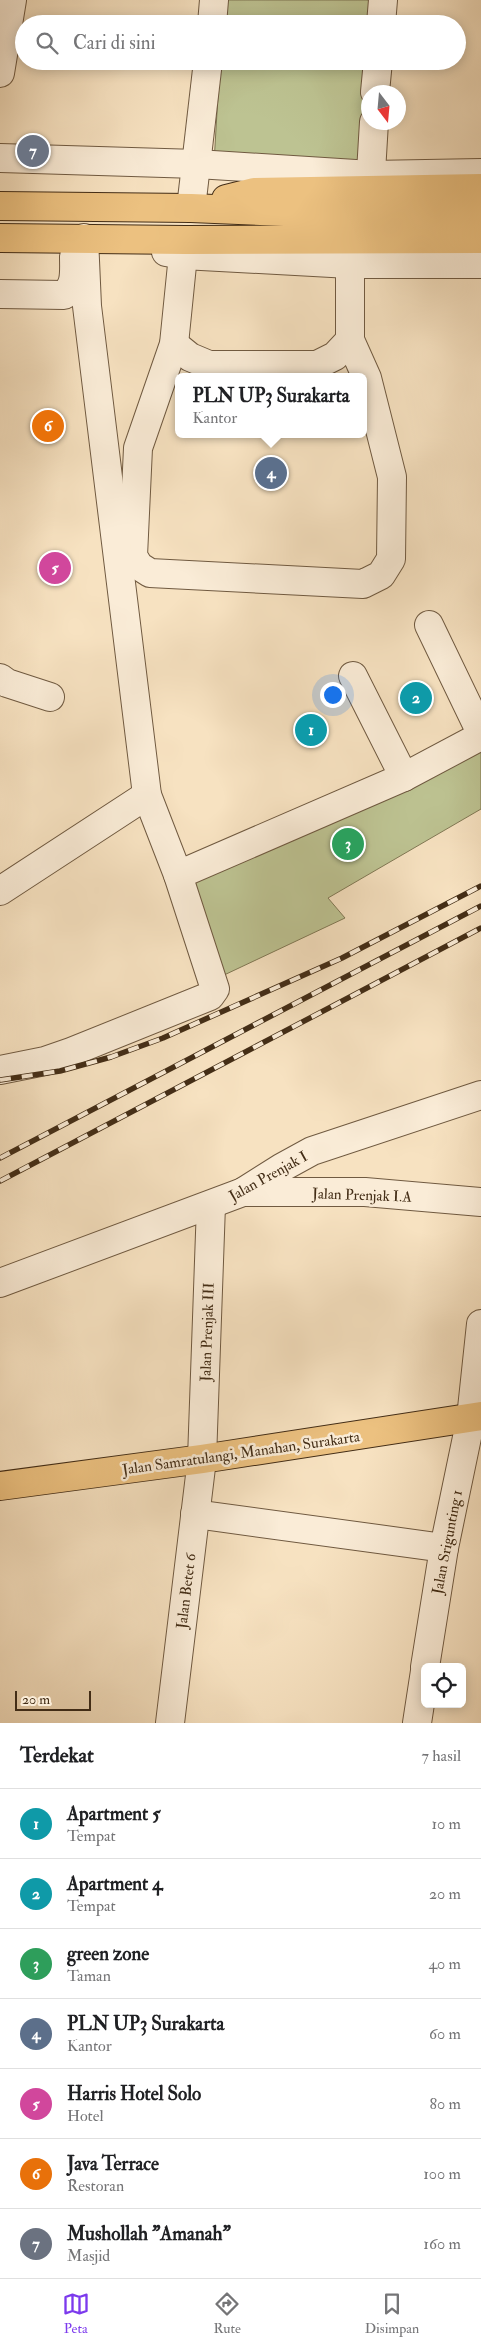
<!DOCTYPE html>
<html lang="id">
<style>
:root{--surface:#fff;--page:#f2f2f2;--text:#202124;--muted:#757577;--line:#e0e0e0;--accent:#7c3aed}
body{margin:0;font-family:"IM FELL Double Pica",serif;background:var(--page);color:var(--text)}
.controls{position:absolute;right:15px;bottom:15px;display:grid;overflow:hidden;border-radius:8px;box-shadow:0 2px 12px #0003}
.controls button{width:45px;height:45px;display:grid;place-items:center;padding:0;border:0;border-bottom:1px solid var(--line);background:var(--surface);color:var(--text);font:25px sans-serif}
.compass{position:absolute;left:361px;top:85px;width:45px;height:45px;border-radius:50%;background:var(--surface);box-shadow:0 2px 12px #0003;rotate:164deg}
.scale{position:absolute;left:15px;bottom:12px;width:76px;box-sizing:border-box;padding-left:5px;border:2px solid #432d16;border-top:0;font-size:14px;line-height:18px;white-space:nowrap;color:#432d16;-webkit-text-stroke:4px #faecd7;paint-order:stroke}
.you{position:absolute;left:332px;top:694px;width:18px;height:18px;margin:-12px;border:4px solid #fff;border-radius:50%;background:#1a73e8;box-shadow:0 0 0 8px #1a73e833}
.badge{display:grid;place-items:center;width:32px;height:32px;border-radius:50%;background:var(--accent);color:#fff;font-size:16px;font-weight:700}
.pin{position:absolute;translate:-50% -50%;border:2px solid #fff;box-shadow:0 1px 5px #0006}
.popup{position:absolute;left:175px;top:373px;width:192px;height:65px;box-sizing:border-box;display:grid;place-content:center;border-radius:8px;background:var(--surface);filter:drop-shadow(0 1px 4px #0005);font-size:16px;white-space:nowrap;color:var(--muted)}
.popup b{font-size:19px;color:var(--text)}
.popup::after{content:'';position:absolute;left:50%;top:100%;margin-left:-10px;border:10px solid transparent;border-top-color:var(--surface)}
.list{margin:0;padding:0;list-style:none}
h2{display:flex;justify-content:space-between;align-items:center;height:65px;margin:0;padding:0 20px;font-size:21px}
h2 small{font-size:16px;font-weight:400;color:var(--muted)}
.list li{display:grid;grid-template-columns:32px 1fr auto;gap:15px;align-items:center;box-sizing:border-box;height:70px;padding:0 20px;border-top:1px solid var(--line)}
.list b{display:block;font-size:19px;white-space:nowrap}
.list p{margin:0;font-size:16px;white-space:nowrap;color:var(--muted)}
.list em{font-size:16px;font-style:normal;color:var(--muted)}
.icon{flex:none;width:28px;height:28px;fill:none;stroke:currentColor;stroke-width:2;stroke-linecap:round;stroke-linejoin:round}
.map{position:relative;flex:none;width:481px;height:1723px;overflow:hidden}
.search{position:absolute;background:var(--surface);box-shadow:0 2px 12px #0003;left:15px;right:15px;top:15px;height:55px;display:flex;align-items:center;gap:12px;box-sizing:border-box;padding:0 18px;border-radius:28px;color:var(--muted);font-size:19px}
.sheet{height:555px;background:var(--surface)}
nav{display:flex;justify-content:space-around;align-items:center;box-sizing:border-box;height:70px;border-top:1px solid var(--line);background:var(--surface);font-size:14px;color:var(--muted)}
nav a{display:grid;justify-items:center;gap:2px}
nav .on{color:var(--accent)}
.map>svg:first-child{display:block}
.park{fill:#bdc392;stroke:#807854}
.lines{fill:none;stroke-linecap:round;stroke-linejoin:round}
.minor-casing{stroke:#705a41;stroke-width:30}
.major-casing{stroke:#432d16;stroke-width:30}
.highway-casing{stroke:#432d16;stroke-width:30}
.minor{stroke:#faecd7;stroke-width:28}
.major{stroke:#ecc180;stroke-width:28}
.highway{stroke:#ecc180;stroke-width:28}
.rail-casing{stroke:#432d16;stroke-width:5.5}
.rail{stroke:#faecd7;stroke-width:4;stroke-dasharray:11;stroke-linecap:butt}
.labels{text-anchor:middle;stroke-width:5;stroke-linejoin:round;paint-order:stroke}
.street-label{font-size:15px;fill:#432d16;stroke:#faecd7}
</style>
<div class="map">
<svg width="481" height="1723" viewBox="0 0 481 1723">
<rect width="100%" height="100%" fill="#f7e2c1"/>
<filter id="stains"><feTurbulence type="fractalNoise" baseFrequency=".004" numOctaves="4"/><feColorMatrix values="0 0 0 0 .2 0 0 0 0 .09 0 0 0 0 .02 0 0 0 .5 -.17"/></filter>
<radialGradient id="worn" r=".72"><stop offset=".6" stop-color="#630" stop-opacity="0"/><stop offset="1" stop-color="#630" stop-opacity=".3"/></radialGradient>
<!-- park -->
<g class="park">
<path d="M223,0H366L377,1L375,24H221Z"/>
<path d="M220,61H372L362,167L214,163Z"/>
<path d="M481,750V809L328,898L345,918L222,976L192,879Z"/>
</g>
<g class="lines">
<!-- minor casing -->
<g class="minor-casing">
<g id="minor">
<path d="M212,24L214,0"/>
<path d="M381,24L383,0"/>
<path d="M0,73L12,0"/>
<path d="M375,92L378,61"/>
<path d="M0,158L197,164L371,175L481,173"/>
<path d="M370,189L374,122"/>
<path d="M191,208L208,61"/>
<path d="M166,252L183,255L350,264H481"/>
<path d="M183,255L174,344L138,448L133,556L139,566L150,573L363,584L381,575L391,559L392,477L367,378L350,340V264"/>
<path d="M0,294L64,295C76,286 74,271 74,257"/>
<path d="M174,344L190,357L209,365H317L335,356L350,340"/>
<path d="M429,625L481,733"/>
<path d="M353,676L404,777"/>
<path d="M0,678L7,683L50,697"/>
<path d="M178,875L404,777L481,736"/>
<path d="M0,891L147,795"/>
<path d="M0,1070L45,1061L71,1052L210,996L215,989L178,875L147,795L87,306L84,238"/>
<path d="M243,1192H365L481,1202"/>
<path d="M0,1283L243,1192L281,1168L312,1151L481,1095"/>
<path d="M195,1514L444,1548"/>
<path d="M425,1667L444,1548L471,1418L481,1324"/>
<path d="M170,1723L202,1459L211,1205"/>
<path d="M417,1723L425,1671"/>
</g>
</g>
<!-- major casing -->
<g class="major-casing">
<g id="major">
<path d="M226,199L254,192L481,188"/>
<path d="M0,206L191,208L332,214"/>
<path d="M0,238L185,240L481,239"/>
<path d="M0,1486L202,1459L481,1416"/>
</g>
</g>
<!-- highway casing -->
<g class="highway-casing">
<path id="highway" d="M332,214L481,213"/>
</g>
<!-- minor -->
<use href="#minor" class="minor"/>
<!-- major -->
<use href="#major" class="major"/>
<!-- highway -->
<use href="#highway" class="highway"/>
<!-- rail casing -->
<g class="rail-casing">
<g id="rail">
<path d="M0,1080L60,1071L111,1057L163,1038L342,958L481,886"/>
<path d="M0,1158L481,906"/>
<path d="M0,1181L481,928"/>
</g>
</g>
<!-- rail -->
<use href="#rail" class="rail"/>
</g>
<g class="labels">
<!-- street labels -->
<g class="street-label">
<text transform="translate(268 1176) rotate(-29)" y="5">Jalan Prenjak I</text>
<text transform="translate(362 1195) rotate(2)" y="5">Jalan Prenjak I.A</text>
<text transform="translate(207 1332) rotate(-88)" y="5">Jalan Prenjak III</text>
<text transform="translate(241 1453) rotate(-8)" y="5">Jalan Samratulangi, Manahan, Surakarta</text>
<text transform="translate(447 1542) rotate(-79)" y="5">Jalan Srigunting 1</text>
<text transform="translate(186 1591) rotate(-83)" y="5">Jalan Betet 6</text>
</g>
</g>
<rect width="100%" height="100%" filter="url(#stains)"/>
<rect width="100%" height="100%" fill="url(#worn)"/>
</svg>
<div class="controls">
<button><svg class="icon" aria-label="locate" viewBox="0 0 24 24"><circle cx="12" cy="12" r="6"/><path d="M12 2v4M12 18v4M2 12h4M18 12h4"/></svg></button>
</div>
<svg class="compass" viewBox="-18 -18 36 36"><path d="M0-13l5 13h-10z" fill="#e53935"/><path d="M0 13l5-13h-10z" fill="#757577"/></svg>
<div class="scale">20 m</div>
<div class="you"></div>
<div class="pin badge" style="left:311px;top:730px;background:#0f9aa8">1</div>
<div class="pin badge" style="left:416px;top:698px;background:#0f9aa8">2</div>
<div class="pin badge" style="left:348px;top:844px;background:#2e9e5b">3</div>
<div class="pin badge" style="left:271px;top:473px;background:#5c6f8a">4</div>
<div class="popup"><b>PLN UP3 Surakarta</b>Kantor</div>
<div class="pin badge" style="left:55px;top:568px;background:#d1479c">5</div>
<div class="pin badge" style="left:48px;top:426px;background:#e8710a">6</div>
<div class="pin badge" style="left:33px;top:151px;background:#6b7280">7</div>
<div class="search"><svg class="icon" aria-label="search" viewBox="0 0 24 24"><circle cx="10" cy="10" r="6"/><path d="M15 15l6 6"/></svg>Cari di sini</div>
</div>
<section class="sheet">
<h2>Terdekat<small>7 hasil</small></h2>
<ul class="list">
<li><span class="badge" style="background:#0f9aa8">1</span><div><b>Apartment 5</b><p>Tempat</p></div><em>10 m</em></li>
<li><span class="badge" style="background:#0f9aa8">2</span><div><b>Apartment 4</b><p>Tempat</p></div><em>20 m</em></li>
<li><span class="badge" style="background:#2e9e5b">3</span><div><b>green zone</b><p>Taman</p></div><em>40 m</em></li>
<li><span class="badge" style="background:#5c6f8a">4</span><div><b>PLN UP3 Surakarta</b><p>Kantor</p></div><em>60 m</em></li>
<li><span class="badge" style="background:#d1479c">5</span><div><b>Harris Hotel Solo</b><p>Hotel</p></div><em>80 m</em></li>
<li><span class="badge" style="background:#e8710a">6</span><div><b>Java Terrace</b><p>Restoran</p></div><em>100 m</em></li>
<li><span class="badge" style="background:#6b7280">7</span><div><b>Mushollah &quot;Amanah&quot;</b><p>Masjid</p></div><em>160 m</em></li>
</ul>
</section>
<nav>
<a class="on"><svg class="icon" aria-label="map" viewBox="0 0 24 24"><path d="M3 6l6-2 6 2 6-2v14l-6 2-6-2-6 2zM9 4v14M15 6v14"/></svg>Peta</a>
<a><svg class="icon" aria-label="directions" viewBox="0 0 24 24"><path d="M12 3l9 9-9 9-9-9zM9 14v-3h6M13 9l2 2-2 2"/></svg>Rute</a>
<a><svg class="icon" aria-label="saved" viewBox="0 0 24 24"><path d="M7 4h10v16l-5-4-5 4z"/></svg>Disimpan</a>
</nav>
